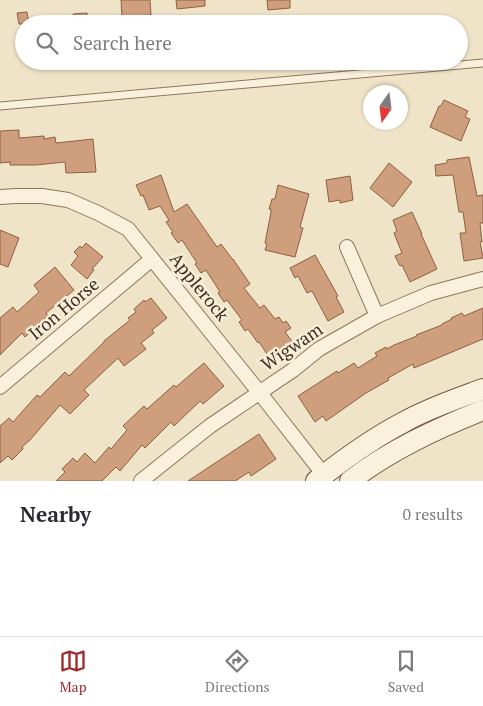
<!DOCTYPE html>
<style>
:root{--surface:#fff;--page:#f2f2f3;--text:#2b2b33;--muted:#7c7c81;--line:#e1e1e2;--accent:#9e2a2b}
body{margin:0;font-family:"PT Serif",serif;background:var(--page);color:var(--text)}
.compass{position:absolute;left:363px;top:85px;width:45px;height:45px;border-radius:50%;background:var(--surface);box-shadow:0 1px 4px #0004;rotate:194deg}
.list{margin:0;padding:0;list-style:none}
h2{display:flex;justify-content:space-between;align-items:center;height:65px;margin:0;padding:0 20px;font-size:21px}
h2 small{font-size:16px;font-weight:400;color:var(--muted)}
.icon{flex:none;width:28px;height:28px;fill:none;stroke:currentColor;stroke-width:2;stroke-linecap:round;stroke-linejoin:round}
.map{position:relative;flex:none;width:483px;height:481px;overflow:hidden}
.search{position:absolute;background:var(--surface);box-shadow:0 1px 4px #0004;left:15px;right:15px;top:15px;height:55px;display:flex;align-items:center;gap:12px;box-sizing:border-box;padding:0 18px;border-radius:28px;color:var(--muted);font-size:19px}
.sheet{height:155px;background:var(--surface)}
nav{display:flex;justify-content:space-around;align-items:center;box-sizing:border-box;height:70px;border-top:1px solid var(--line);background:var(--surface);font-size:14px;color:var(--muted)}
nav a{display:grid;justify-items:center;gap:2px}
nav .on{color:var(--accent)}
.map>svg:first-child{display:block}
.building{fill:#cf9f7d;stroke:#8d5f41}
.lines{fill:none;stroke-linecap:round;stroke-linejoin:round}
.service-casing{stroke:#8d765c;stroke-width:9}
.minor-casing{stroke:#8d765c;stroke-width:16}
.secondary-casing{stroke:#6f573f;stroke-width:22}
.service{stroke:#faf1dc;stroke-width:7}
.minor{stroke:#faf1dc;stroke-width:14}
.secondary{stroke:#faf1dc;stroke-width:20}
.labels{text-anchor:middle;stroke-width:5;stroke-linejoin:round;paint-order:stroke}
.street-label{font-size:18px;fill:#3d2e20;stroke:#f7eed8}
</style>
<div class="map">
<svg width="483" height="481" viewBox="0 0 483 481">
<rect width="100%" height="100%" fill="#f0e4c8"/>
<!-- building -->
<g class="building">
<path d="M121,0H150L151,15L122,17Z"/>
<path d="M176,0H205V6L177,9Z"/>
<path d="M267,0H290V8L268,10Z"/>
<path d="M27,12L29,24H19L17,13Z"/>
<path d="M87,13L88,24H74L73,14Z"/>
<path d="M444,100L468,111L465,117L470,119L461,141L430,127L439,106H441Z"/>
<path d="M19,130V138L44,136V139L55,137L56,143L93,139L96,172L66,173L65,162L36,165H10V162L0,163V131Z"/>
<path d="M469,157L477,196L483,195V223H480L482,242H480L483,258L464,261L460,233H466L463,212H459L453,175L436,176L435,165L447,163V160Z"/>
<path d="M389,163L412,182L393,207L370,188Z"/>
<path d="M161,175L174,212L187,204L217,247L221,244L233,260V259L250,284L244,288L260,308L264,305L275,319L279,317L283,323L286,321L291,328L285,332L292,341L269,357L259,342L258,343L248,329L245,331L239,322L242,320L227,300L224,302L218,293L220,292L206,270L201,273L195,264L197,263L182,240L178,243L171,233L173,232L166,222L169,220L160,206L149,210L143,195L141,196L136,185Z"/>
<path d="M350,176L353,200L340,203V200L329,202L326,180Z"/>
<path d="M278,185L309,194L300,227L303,228L295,257L265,250L267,244L265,243L271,212V209H269L272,199H275Z"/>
<path d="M412,212L422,234H421L437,269L410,282L402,265L400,266L395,256L402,253L394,233L397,231L393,220Z"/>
<path d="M0,230L19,238L8,267L0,264Z"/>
<path d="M86,243L103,257L92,269L94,270L87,279L71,265L78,256L74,252L80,246L82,248Z"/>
<path d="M315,255L338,296L336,297L344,312L328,321L312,291L307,293L298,276L295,278L290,268Z"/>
<path d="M55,267L74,290L46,313L48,316L25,337L22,333L0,355V318L13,307L17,312L39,292L34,285Z"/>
<path d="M151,298L167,318L152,330L154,333L141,343L146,349L124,366L118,358L84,390L89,395L70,414L60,405L30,440L22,447L23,449L12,460L8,456L0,463V426L9,418L13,422L37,395L40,397L65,372L69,376L104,342V341L130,320L128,318L136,312L134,309L144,300L145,302Z"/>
<path d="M483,308V339L414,368L413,364L388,378L389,380L366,393L326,421L323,416L315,422L298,396L337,371L338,373L354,363L358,368L377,356L375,353L386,347L387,349L394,345L417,336L416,335L442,325V324L452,319L451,318L462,313L464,316Z"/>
<path d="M204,363L224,386L203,404L200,401L174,426L171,422L145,448L142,445L120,471L116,467L102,481H56L65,472L62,469L73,458L77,462L85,453L95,463L109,447L111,449L127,430L123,426L144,406L147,409L174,385L176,387Z"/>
<path d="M259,434L276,459L251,476L249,472L235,481H188Z"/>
</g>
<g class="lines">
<!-- service casing -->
<g class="service-casing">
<path id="service" d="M0,106L483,63"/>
</g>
<!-- minor casing -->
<g class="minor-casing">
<g id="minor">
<path d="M0,197L16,196H42L68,200L98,213L128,229L259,392L324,475"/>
<path d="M347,247L377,316"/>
<path d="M0,387L152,259"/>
<path d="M141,481L210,426L293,370L319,349L377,316L431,293L483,279"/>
</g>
</g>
<!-- secondary casing -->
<g class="secondary-casing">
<g id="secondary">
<path d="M316,481C344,459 373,438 404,422C429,408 456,399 483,389"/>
<path d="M350,481C390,450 436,429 483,410"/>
</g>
</g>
<!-- service -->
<use href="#service" class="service"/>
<!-- minor -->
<use href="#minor" class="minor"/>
<!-- secondary -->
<use href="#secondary" class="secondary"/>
</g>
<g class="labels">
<!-- street labels -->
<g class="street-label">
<text transform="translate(199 287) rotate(51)" y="6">Applerock</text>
<text transform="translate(64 309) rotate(-40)" y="6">Iron Horse</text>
<text transform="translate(292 347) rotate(-34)" y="6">Wigwam</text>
</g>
</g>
</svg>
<svg class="compass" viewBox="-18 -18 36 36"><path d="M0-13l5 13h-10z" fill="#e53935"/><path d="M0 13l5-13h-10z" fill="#7c7c81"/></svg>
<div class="search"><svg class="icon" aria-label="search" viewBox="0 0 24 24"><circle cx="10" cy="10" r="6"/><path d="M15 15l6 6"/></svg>Search here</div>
</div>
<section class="sheet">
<h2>Nearby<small>0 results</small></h2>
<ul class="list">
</ul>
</section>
<nav>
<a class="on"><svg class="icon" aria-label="map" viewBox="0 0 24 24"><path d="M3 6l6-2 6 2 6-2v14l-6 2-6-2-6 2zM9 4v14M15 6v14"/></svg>Map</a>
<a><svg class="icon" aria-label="directions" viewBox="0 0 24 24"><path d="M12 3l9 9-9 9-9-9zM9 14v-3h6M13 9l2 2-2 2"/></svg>Directions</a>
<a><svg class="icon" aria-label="saved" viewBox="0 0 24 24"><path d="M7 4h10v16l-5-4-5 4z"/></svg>Saved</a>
</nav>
